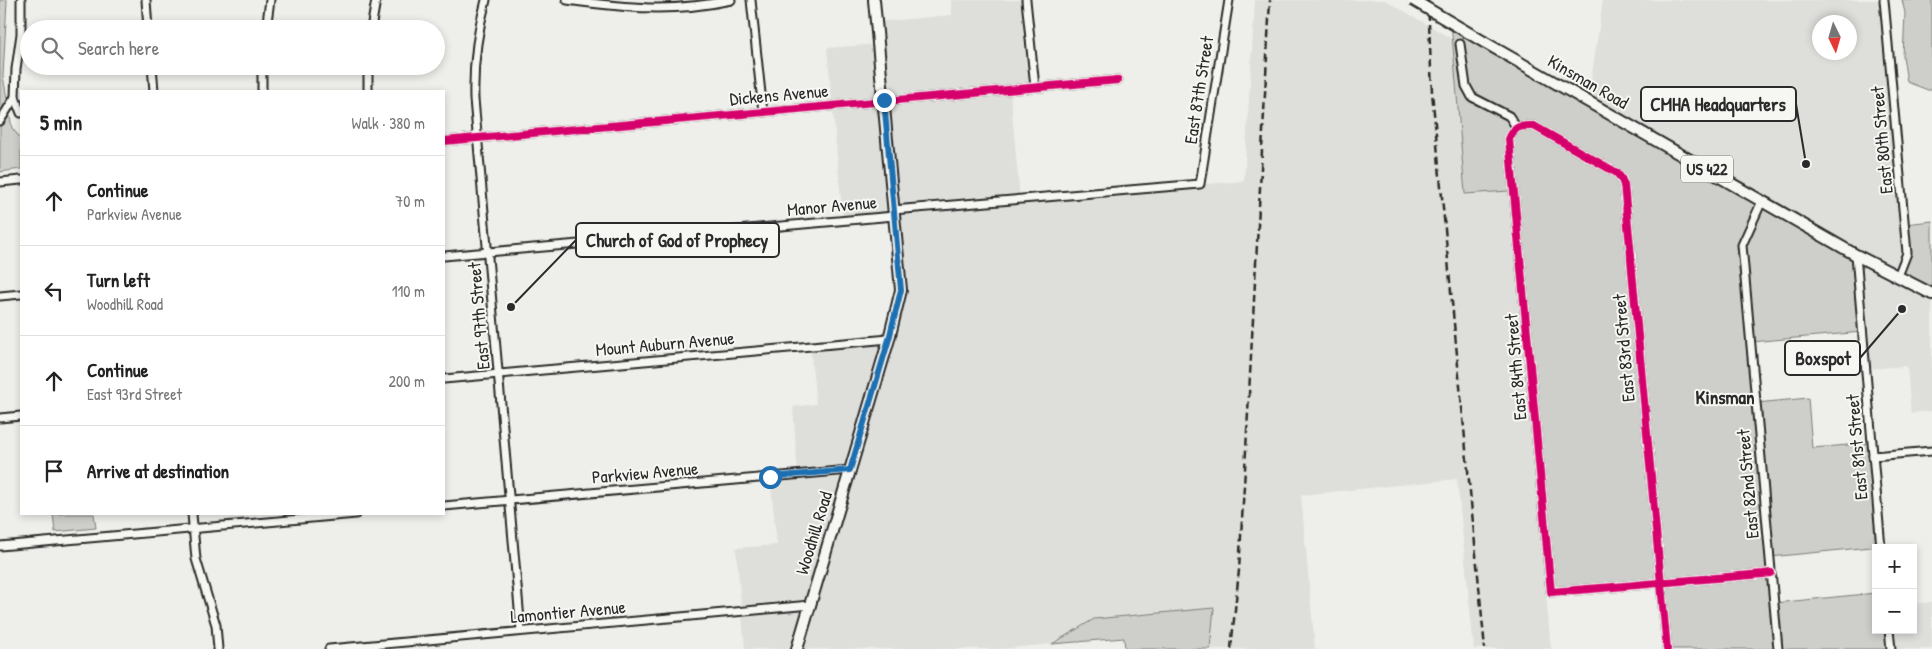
<!DOCTYPE html>
<meta charset="utf-8">
<style>
:root{--surface:#fff;--page:#f2f2f2;--text:#222;--muted:#767676;--line:#e0e0e0}
body{margin:0;font-family:"Patrick Hand",sans-serif;background:var(--page);color:var(--text)}
.controls{position:absolute;right:15px;bottom:15px;display:grid;overflow:hidden;border-radius:0px;box-shadow:0 2px 8px #0003}
.controls button{width:45px;height:45px;display:grid;place-items:center;padding:0;border:0;border-bottom:1px solid var(--line);background:var(--surface);color:var(--text);font:25px sans-serif}
.compass{position:absolute;left:1812px;top:15px;width:45px;height:45px;border-radius:50%;background:var(--surface);box-shadow:0 2px 8px #0003;rotate:175deg}
.stop{position:absolute;width:15px;height:15px;margin:-11px;border:4px solid #1f6fb2;border-radius:50%;background:#fff}
.stop.end{background:#1f6fb2;border-color:#fff;box-shadow:0 1px 5px #0008}
.list{margin:0;padding:0;list-style:none}
h2{display:flex;justify-content:space-between;align-items:center;height:65px;margin:0;padding:0 20px;font-size:21px}
h2 small{font-size:16px;font-weight:400;color:var(--muted)}
.list li{display:grid;grid-template-columns:32px 1fr auto;gap:15px;align-items:center;box-sizing:border-box;height:90px;padding:0 20px;border-top:1px solid var(--line)}
.list b{display:block;font-size:19px;white-space:nowrap}
.list p{margin:0;font-size:16px;white-space:nowrap;color:var(--muted)}
.list em{font-size:16px;font-style:normal;color:var(--muted)}
.icon{flex:none;width:28px;height:28px;fill:none;stroke:currentColor;stroke-width:2;stroke-linecap:round;stroke-linejoin:round}
.map{position:relative;flex:none;width:1932px;height:649px;overflow:hidden}
.search{position:absolute;background:var(--surface);box-shadow:0 2px 8px #0003;left:20px;top:20px;width:425px;height:55px;display:flex;align-items:center;gap:12px;box-sizing:border-box;padding:0 18px;border-radius:28px;color:var(--muted);font-size:19px}
.panel{position:absolute;background:var(--surface);box-shadow:0 2px 8px #0003;left:20px;top:90px;width:425px;height:425px;border-radius:0px}
.map>svg:first-child{display:block}
.built{fill:#dededb;fill-rule:evenodd}
.green{fill:#cececa;stroke:#7c7c7a}
.lines{fill:none;stroke-linecap:round;stroke-linejoin:round}
.street-casing{stroke:#2b2b2b;stroke-width:11}
.secondary-casing{stroke:#2b2b2b;stroke-width:14}
.primary-casing{stroke:#2b2b2b;stroke-width:14}
.street{stroke:#f6f6f2;stroke-width:7}
.secondary{stroke:#f6f6f2;stroke-width:10}
.primary{stroke:#f6f6f2;stroke-width:10}
.rail{stroke:#2b2b2b;stroke-width:2.5;stroke-dasharray:8 4;stroke-linecap:butt}
.primary-bridge-casing{stroke:#2b2b2b;stroke-width:14;stroke-linecap:butt}
.primary-bridge{stroke:#f6f6f2;stroke-width:10}
.cycleway-casing{stroke:#f6f6f2;stroke-width:11}
.cycleway{stroke:#d6006c;stroke-width:8}
.route{stroke:#1f6fb2;stroke-width:6}
.labels{text-anchor:middle;stroke-width:4;stroke-linejoin:round;paint-order:stroke}
.shield{fill:#f6f6f2;stroke:#686867;stroke-width:1}
.shield-label{font-size:16px;font-weight:bold;fill:#2b2b2b}
.street-label{font-size:18px;fill:#2b2b2b;stroke:#f6f6f2}
.neighbourhood-label{font-size:19px;font-weight:bold;fill:#2b2b2b;stroke:#f6f6f2}
.leader{fill:none;stroke:#2b2b2b;stroke-width:2}
.callout-dot{fill:#2b2b2b;stroke:#f6f6f2;stroke-width:2}
.callout{fill:#f6f6f2;stroke:#2b2b2b;stroke-width:2}
.callout-label{font-size:19px;text-anchor:middle;font-weight:bold;fill:#2b2b2b}
</style>
<div class="map">
<svg width="1932" height="649" viewBox="0 0 1932 649">
<rect width="100%" height="100%" fill="#eeeeea"/>
<filter id="ink" filterUnits="userSpaceOnUse"><feTurbulence type="fractalNoise" baseFrequency=".02" numOctaves="2"/><feDisplacementMap in="SourceGraphic" scale="10" xChannelSelector="R" yChannelSelector="G"/><feConvolveMatrix kernelMatrix="1 2 1 2 8 2 1 2 1" color-interpolation-filters="sRGB"/></filter>
<g filter="url(#ink)">
<!-- built -->
<g class="built">
<path d="M951,0H1026L1035,87L1010,90L1020,199L1244,181L1255,0H1385L1452,39L1465,194L1509,191L1551,649H1474L1457,479L1301,495L1315,649H1210L1214,609L1094,619L1052,644L1000,649H745L736,548L777,545L770,477L798,475L793,407L816,404L810,346L889,339L901,290L894,216L843,220L827,48L878,44L876,22L952,15Z"/>
<path d="M1603,0H1884L1907,253L1932,294V411L1911,413L1907,366L1865,369L1856,255L1588,101ZM1820,22H1850V52H1820Z"/>
<path d="M1932,602V649H1891L1889,630H1913V604Z"/>
</g>
<!-- green -->
<g class="green">
<path d="M0,0H7L3,76L12,128L21,139V169L0,172Z"/>
<path d="M1902,0H1932V90H1928L1907,82L1903,56L1905,13Z"/>
<path d="M1451,22L1856,255L1862,332L1751,342L1756,403L1808,398L1812,448L1872,443L1881,546L1770,557L1774,603L1876,593V630H1889L1891,649H1667L1661,583L1546,593L1509,191L1465,194Z"/>
<path d="M1932,221V294L1898,276L1907,253L1905,224Z"/>
<path d="M53,514H94L96,528L55,532Z"/>
<path d="M1214,608L1210,649H1125L1124,638L1052,644L1094,619Z"/>
</g>
<g class="lines">
<!-- street casing -->
<g class="street-casing">
<g id="street">
<path d="M21,0V34L16,69L15,97L21,113"/>
<path d="M146,0L148,29"/>
<path d="M486,0C477,33 473,65 474,99L521,631"/>
<path d="M567,0C627,8 671,13 731,0"/>
<path d="M751,0L763,112"/>
<path d="M1026,0L1035,87"/>
<path d="M1884,0L1907,253L1898,276"/>
<path d="M266,29L270,0"/>
<path d="M371,29L376,0"/>
<path d="M1460,44L1466,86L1472,97L1509,116L1517,128"/>
<path d="M152,66L154,91"/>
<path d="M262,91V66"/>
<path d="M368,91V66"/>
<path d="M0,121L15,97"/>
<path d="M444,141L1118,80"/>
<path d="M0,182L21,180"/>
<path d="M1762,201L1742,245L1778,649"/>
<path d="M893,210L1200,184L1229,0"/>
<path d="M1856,255L1881,548"/>
<path d="M444,256L894,216"/>
<path d="M0,296L21,294"/>
<path d="M444,379L889,339"/>
<path d="M0,418L21,416"/>
<path d="M1873,456L1932,451"/>
<path d="M444,506L850,470"/>
<path d="M192,514L196,559L216,625L218,649"/>
<path d="M0,546L356,514"/>
<path d="M1889,630L1891,649"/>
<path d="M329,649L810,605"/>
<path d="M1667,649L1631,260V256L1624,185L1621,178L1617,173L1534,126C1520,126 1515,125 1509,139L1551,592C1590,589 1629,586 1668,582L1763,574L1771,573"/>
</g>
</g>
<!-- secondary casing -->
<g class="secondary-casing">
<path id="secondary" d="M797,649L889,339L901,290L874,0"/>
</g>
<!-- primary casing -->
<g class="primary-casing">
<path id="primary" d="M1484,42L1856,255L1932,294"/>
</g>
<!-- street -->
<use href="#street" class="street"/>
<!-- secondary -->
<use href="#secondary" class="secondary"/>
<!-- primary -->
<use href="#primary" class="primary"/>
<!-- rail -->
<g class="rail">
<path d="M1428,0L1432,92L1485,649"/>
<path d="M1231,649L1239,570L1245,469L1270,0"/>
</g>
<!-- primary-bridge casing -->
<g class="primary-bridge-casing">
<path id="primary-bridge" d="M1413,0L1484,42"/>
</g>
<!-- primary-bridge -->
<use href="#primary-bridge" class="primary-bridge"/>
<!-- cycleway casing -->
<g class="cycleway-casing">
<g id="cycleway">
<path d="M444,141L1118,80"/>
<path d="M1667,649L1631,260V256L1624,185L1621,178L1617,173L1534,126C1520,126 1515,125 1509,139L1551,592C1590,589 1629,586 1668,582L1763,574L1771,573"/>
</g>
</g>
<!-- cycleway -->
<use href="#cycleway" class="cycleway"/>
</g>
</g>
<g class="lines" filter="url(#ink)">
<!-- route -->
<path class="route" d="M770,477L850,470L889,339L901,290L884,100"/>
</g>
<g class="labels">
<!-- shield labels -->
<rect class="shield" x="1681" y="155.5" width="52" height="27" rx="4"/>
<g class="shield-label">
<text x="1707" y="175">US 422</text>
</g>
<!-- street labels -->
<g class="street-label">
<text transform="translate(1588 82) rotate(30)" y="6">Kinsman Road</text>
<text transform="translate(1199 90) rotate(-81)" y="6">East 87th Street</text>
<text transform="translate(779 95) rotate(-5)" y="6">Dickens Avenue</text>
<text transform="translate(1882 140) rotate(-95)" y="6">East 80th Street</text>
<text transform="translate(832 206) rotate(-5)" y="6">Manor Avenue</text>
<text transform="translate(479 316) rotate(-95)" y="6">East 97th Street</text>
<text transform="translate(665 344) rotate(-5)" y="6">Mount Auburn Avenue</text>
<text transform="translate(1624 348) rotate(-95)" y="6">East 83rd Street</text>
<text transform="translate(1516 367) rotate(-95)" y="6">East 84th Street</text>
<text transform="translate(1857 447) rotate(-95)" y="6">East 81st Street</text>
<text transform="translate(645 473) rotate(-5)" y="6">Parkview Avenue</text>
<text transform="translate(1748 484) rotate(-95)" y="6">East 82nd Street</text>
<text transform="translate(814 533) rotate(-73)" y="6">Woodhill Road</text>
<text transform="translate(568 612) rotate(-5)" y="6">Lamontier Avenue</text>
</g>
<!-- neighbourhood labels -->
<g class="neighbourhood-label">
<text x="1725" y="404">Kinsman</text>
</g>
</g>
<!-- callouts -->
<path class="leader" d="M1806 164L1796 104M511 307L576 240M1902 309L1860 358"/>
<g class="callout-dot">
<circle cx="1806" cy="164" r="5"/>
<circle cx="511" cy="307" r="5"/>
<circle cx="1902" cy="309" r="5"/>
</g>
<g class="callout">
<rect x="1641" y="87" width="155" height="34" rx="5"/>
<rect x="576" y="223" width="203" height="34" rx="5"/>
<rect x="1785" y="341" width="75" height="34" rx="5"/>
</g>
<g class="callout-label">
<text x="1718" y="111">CMHA Headquarters</text>
<text x="677" y="247">Church of God of Prophecy</text>
<text x="1823" y="365">Boxspot</text>
</g>
</svg>
<div class="controls">
<button>+</button>
<button>−</button>
</div>
<svg class="compass" viewBox="-18 -18 36 36"><path d="M0-13l5 13h-10z" fill="#e53935"/><path d="M0 13l5-13h-10z" fill="#767676"/></svg>
<div class="stop" style="left:770px;top:477px"></div>
<div class="stop end" style="left:884px;top:100px"></div>
<div class="search"><svg class="icon" aria-label="search" viewBox="0 0 24 24"><circle cx="10" cy="10" r="6"/><path d="M15 15l6 6"/></svg>Search here</div>
<section class="panel">
<h2>5 min<small>Walk · 380 m</small></h2>
<ul class="list">
<li><svg class="icon" aria-label="ahead" viewBox="0 0 24 24"><path d="M12 20V5M6 11l6-6 6 6"/></svg><div><b>Continue</b><p>Parkview Avenue</p></div><em>70 m</em></li>
<li><svg class="icon" aria-label="left" viewBox="0 0 24 24"><path d="M17 20v-9H6M10 6l-5 5 5 5"/></svg><div><b>Turn left</b><p>Woodhill Road</p></div><em>110 m</em></li>
<li><svg class="icon" aria-label="ahead" viewBox="0 0 24 24"><path d="M12 20V5M6 11l6-6 6 6"/></svg><div><b>Continue</b><p>East 93rd Street</p></div><em>200 m</em></li>
<li><svg class="icon" aria-label="arrive" viewBox="0 0 24 24"><path d="M6 21V4h12l-3 4 3 4H6"/></svg><div><b>Arrive at destination</b></div></li>
</ul>
</section>
</div>
